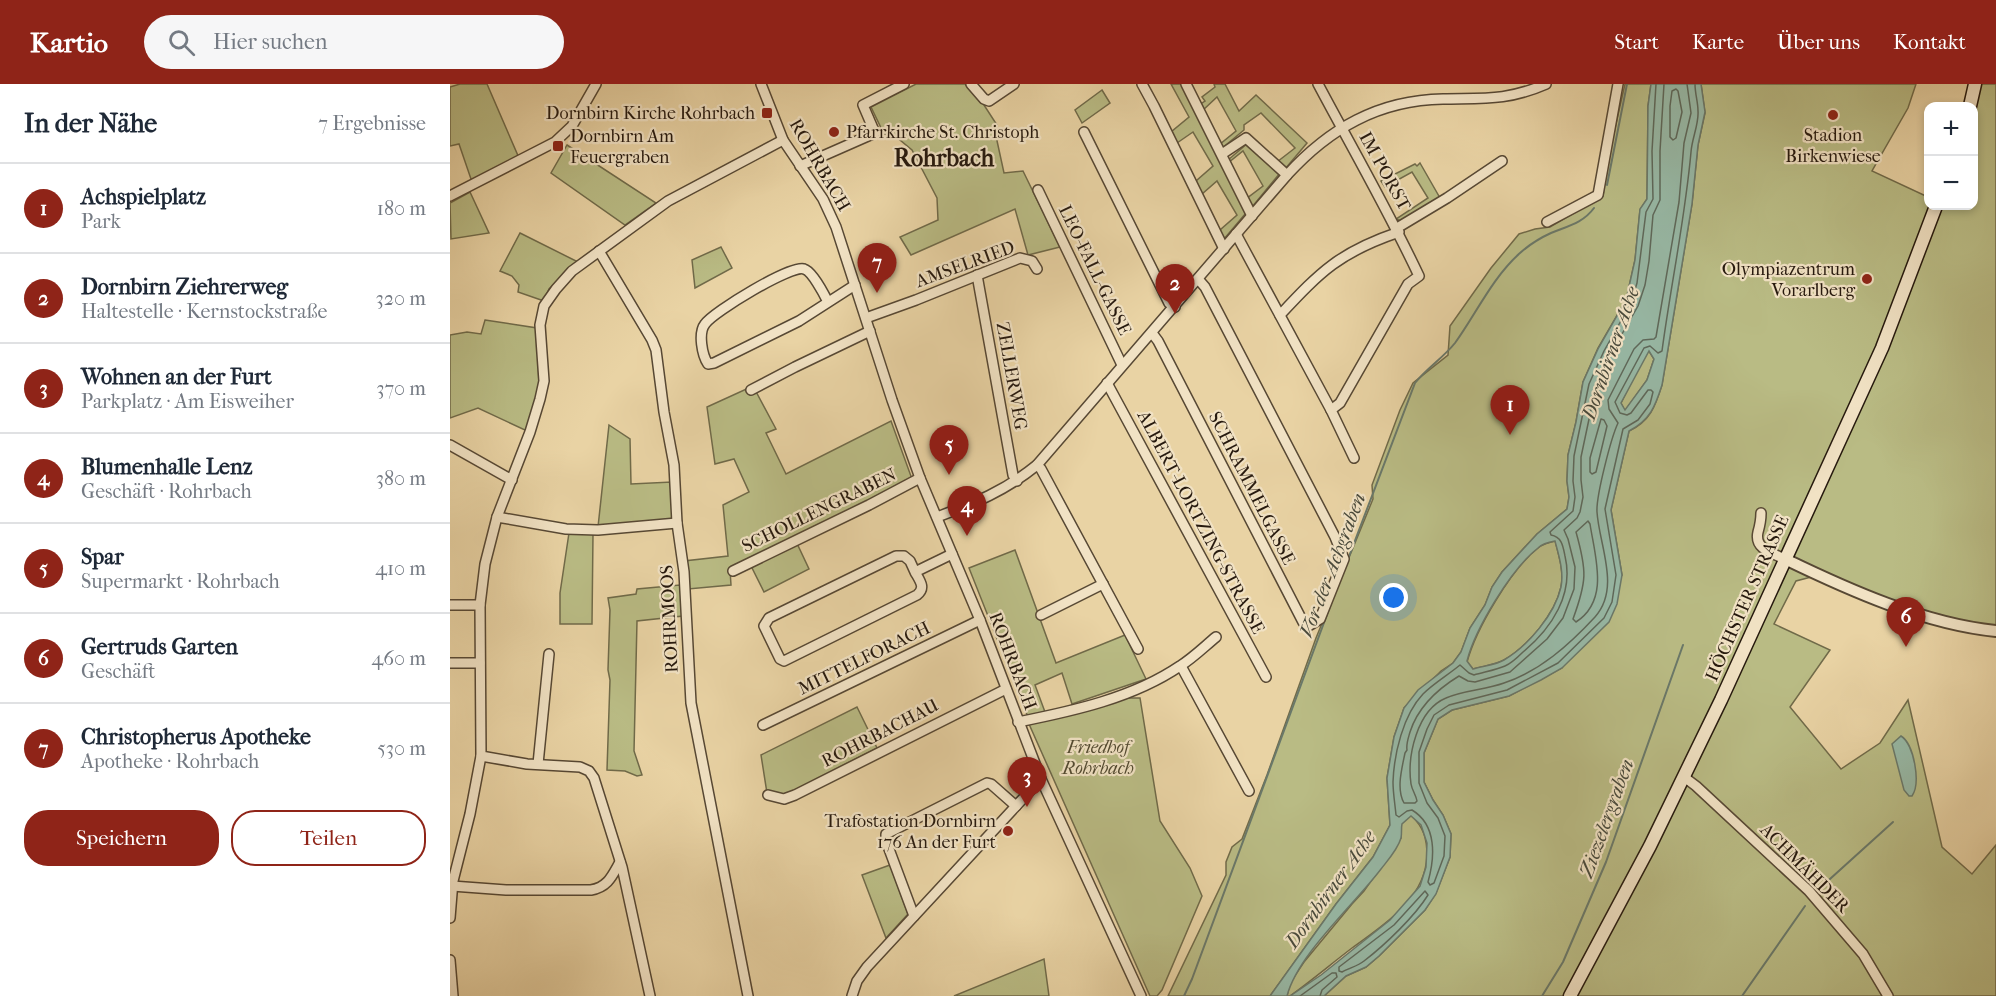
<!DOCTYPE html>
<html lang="de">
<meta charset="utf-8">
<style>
:root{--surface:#fff;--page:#f6f6f7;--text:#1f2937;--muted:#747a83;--line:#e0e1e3;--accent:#8f2418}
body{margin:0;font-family:"IM FELL French Canon",serif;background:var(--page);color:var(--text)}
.controls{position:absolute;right:18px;top:18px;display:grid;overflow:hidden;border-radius:12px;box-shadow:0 3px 9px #0003}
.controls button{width:54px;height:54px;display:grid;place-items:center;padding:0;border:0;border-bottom:2px solid var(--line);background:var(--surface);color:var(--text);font:30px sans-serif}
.you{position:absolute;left:944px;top:514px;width:21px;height:21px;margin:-15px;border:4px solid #fff;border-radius:50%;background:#1a73e8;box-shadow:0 0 0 9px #1a73e833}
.badge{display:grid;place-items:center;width:39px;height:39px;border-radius:50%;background:var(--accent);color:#fff;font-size:20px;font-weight:700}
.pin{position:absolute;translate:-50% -50px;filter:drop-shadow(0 2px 3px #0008)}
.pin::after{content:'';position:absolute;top:32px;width:21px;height:18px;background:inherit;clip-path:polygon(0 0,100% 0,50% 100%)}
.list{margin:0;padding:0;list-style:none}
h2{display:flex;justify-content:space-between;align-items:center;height:78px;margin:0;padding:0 24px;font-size:26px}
h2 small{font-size:20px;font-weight:400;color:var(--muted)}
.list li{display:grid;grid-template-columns:39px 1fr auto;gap:18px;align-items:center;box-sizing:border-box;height:90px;padding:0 24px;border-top:2px solid var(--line)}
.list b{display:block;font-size:22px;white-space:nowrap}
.list p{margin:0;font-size:20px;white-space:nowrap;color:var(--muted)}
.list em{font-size:20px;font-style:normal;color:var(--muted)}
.actions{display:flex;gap:12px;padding:18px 24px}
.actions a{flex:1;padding:14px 0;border:2px solid var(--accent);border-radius:24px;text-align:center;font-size:21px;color:var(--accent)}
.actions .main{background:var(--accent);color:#fff}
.icon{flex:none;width:33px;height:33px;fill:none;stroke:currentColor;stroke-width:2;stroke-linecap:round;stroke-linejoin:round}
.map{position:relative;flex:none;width:1546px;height:912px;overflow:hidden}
header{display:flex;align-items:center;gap:36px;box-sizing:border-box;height:84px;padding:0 30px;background:var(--accent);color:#fff}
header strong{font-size:28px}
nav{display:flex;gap:33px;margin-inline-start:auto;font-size:21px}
.search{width:420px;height:54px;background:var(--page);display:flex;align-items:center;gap:15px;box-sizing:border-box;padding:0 21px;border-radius:33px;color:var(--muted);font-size:22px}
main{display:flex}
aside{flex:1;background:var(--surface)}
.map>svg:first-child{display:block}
.green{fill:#b9bb84;stroke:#706a49;stroke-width:1.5}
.water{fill:#97b8a5;stroke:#6a7869;stroke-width:1.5;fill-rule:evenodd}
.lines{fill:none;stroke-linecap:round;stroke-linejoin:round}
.shore{stroke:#5e685a;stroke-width:1.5}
.stream{stroke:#6a7869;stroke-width:2}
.minor-casing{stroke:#574834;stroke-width:12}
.tertiary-casing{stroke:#574834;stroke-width:14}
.secondary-casing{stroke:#26190e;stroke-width:15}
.minor{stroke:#f1e2c4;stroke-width:9}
.tertiary{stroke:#f1e2c4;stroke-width:10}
.secondary{stroke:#f1e2c4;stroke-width:12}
.poi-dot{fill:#8f2418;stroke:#f1e2c4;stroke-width:2}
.labels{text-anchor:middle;stroke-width:4.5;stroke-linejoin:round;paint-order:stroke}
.poi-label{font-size:18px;fill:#26190e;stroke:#f1e2c4;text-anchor:end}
.street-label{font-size:18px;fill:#26190e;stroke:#f1e2c4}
.park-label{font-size:18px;font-style:italic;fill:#524a31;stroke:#f1e2c4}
.water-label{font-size:20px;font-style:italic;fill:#48493b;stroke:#f1e2c4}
.district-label{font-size:24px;font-weight:bold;fill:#26190e;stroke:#f1e2c4}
</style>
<header>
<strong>Kartio</strong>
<div class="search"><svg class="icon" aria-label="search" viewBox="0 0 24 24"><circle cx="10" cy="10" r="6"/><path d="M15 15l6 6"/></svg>Hier suchen</div>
<nav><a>Start</a><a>Karte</a><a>Über uns</a><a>Kontakt</a></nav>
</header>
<main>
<aside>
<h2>In der Nähe<small>7 Ergebnisse</small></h2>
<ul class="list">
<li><span class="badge">1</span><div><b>Achspielplatz</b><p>Park</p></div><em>180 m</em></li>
<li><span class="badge">2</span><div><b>Dornbirn Ziehrerweg</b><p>Haltestelle · Kernstockstraße</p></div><em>320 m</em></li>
<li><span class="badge">3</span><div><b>Wohnen an der Furt</b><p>Parkplatz · Am Eisweiher</p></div><em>370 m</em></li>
<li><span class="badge">4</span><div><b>Blumenhalle Lenz</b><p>Geschäft · Rohrbach</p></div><em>380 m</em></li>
<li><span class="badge">5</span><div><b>Spar</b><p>Supermarkt · Rohrbach</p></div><em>410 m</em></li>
<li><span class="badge">6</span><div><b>Gertruds Garten</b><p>Geschäft</p></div><em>460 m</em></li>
<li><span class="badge">7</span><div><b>Christopherus Apotheke</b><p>Apotheke · Rohrbach</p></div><em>530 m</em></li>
</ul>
<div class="actions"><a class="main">Speichern</a><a>Teilen</a></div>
</aside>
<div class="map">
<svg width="1546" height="912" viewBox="0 0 1546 912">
<rect width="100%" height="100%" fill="#e9d3a4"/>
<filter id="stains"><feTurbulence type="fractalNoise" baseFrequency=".00333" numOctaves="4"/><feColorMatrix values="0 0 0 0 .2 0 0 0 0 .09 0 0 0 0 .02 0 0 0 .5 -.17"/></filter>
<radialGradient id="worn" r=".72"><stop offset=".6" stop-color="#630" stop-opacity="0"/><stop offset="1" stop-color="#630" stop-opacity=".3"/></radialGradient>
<!-- green -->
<g class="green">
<path d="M10,0H37L69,74L22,98L9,60L0,62V3Z"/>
<path d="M466,0H515L534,21L547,41L544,43L554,89L573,87L610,163L578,171L565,125L461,171L450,153L488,136L487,114L462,66L445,52L434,50L421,23Z"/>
<path d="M721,0H732L796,129L774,155L770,146L787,131L767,97L752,110L746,97L763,82L743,48L727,59L721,48L739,33Z"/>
<path d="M764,0H775L789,27L806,11L857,59L835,85L827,78L845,64L811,29L794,41V46L771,65L769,61L786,47L767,13L752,27L749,21L755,17L752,13L765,3Z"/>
<path d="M1175,0H1201L1198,22L1197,115L1190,126L1185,176L1176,216L1148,264L1133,298L1126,338L1118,371L1117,397L1119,413L1117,425L1087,450L1052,488L1042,503L1035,521L1020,544L1011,568L1003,579L991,587L954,624L944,653L937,694L940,741L923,773L886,820L820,912H718L776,791V778L782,763L792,755L817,691L866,554L923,415L922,401L950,326L963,299L998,271L1000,242L1041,184L1069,150L1085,145L1100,143L1153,112L1158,75Z"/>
<path d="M1251,0H1466L1458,24L1422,87L1478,113V122H1524V32L1530,0H1546V549L1365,492L1346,497L1324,540L1380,566L1340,623L1391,685L1430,659L1458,616L1492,763L1522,790L1546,761V912H874L896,892L916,883L929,872L975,826L986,809L1000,773L1001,750L993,731L983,716L974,698V669L988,635L1002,626L1059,612L1112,584L1172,491L1161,426L1179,347C1200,337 1205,323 1212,301L1242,120L1248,61L1255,29Z"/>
<path d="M652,6L660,19L632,39L625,26Z"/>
<path d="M798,59L830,89L802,123L796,115L813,102L793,67L778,79V76Z"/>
<path d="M117,61L206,119L175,141L101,89Z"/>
<path d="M970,79L990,114L951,137L946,135L978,114L962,88L935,103L931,97L965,80L967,82Z"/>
<path d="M20,108L39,149L1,155L0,119Z"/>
<path d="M70,149L128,178L99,205L94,217L68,208L69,201L62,192L50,187Z"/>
<path d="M271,163L282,184L245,204L242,176Z"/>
<path d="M35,236L87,244L89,302L77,347L28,324L0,334V251L17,248L31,250Z"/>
<path d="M1199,267L1204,275L1197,296L1175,327L1171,319L1194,273Z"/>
<path d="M303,302L326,345L316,349L336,390L441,337L462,395L344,453L359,485L314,508L299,478L280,486L281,501L238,505L234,477L278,472L273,421L299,408L284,375L265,380L257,323Z"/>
<path d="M159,341L180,355L181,400L222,398V437L148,443Z"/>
<path d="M119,449L143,450L142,540H110V509Z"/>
<path d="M1105,457C1109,472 1114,488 1111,503C1105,530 1078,562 1054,576C1046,581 1033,582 1023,585L1017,578C1026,545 1061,485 1088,464C1092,460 1099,459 1105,457Z"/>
<path d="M565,466L606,579L675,551L696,595L622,620L612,589L585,601L595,628L578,633L519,484Z"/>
<path d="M230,501L233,532L187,537L184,667L192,691L187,692L175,687L157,686L160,596L158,586L160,526L158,514L186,510L187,505Z"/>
<path d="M672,614H690L710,737L740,784L752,812L712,906L707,912H700L579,640Z"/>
<path d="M407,623L427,664L333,712L317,709L311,671Z"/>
<path d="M961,731C974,744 977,754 977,772C975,816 933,841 902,864C881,880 861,897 840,912H837L840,899L854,878L902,820L914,807L951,754V740Z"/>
<path d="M440,781L458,830L436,854L412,791Z"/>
<path d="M594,875L599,912H504Z"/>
</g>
<!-- water -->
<g class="water">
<path d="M1201,0H1251L1255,28L1248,61L1242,120L1212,301C1205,323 1200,336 1179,347L1161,426L1172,491L1167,520L1159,538L1112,584L1091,596L1059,612L1002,626L988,635L974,669V698L983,716L993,731L1001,750L1000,773L986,810L975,826L929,872L916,883L896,892L874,912H840L871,891L940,836L970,802L976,783L977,759L971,741L961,732L952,740C951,744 952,750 951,754C948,765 938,776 931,785C904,821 848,870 837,912H820L886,820L923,773L940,741L937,694L944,653L954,624L968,606L1003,579L1011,568L1020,544L1035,521L1042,503L1052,488L1087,450L1117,425L1119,413L1117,397L1118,371L1126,338L1133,298L1148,265L1176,216L1185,176L1190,125L1197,115L1198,22ZM1199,267L1204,275L1197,296L1175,326L1171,319ZM1105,457C1109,472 1114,488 1111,503C1105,530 1078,562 1054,576C1046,581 1032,582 1023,585L1017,577C1025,545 1061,485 1088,464C1092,460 1099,458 1105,457Z"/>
<path d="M1451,652C1464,660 1471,699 1462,712H1459L1454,706L1442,660Z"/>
</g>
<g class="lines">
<!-- shore -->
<g class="shore">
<path d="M1206,0L1202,67L1203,115L1196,128L1187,199L1181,219L1154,267L1139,300L1124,372L1123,397L1125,413L1123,427L1100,448L1101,451C1112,453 1113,462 1115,472C1124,510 1102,544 1073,568C1068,573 1062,579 1055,582C1046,586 1034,588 1024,591L1019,589L1010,581C998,591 984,599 973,610C953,631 944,670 943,698C943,709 945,720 946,731L949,733L957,727L962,726C987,741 985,773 978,798L980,801L984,799L994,772L995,752L988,734L977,719L969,699V668L977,645L984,631L999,621L1057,606L1108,579L1154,534L1162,518L1166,491L1155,425L1173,345L1188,336L1200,320L1203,308L1201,306H1198L1181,329L1177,331L1170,329L1165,318L1194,264L1200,262L1208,269L1212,267C1221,200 1235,135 1241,68C1242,54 1249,40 1248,27C1248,18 1245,10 1245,0"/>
<path d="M1214,0L1210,67V116L1203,131L1199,177L1195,201L1188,222L1160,271L1146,302L1131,373V396L1133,413L1130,428L1127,434L1114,446L1118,455L1125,483L1124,505L1113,534L1097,555L1060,588L1025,598L1018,597L1009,592C986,606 968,623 960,648C958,655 956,660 957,666L955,669C952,684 946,705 954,719H965L967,717C966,711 962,706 961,700C957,672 967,626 996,614C1014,606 1035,606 1054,599C1090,587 1119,561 1145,533C1171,504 1149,461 1147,428C1146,412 1161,354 1168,339L1159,325L1158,316L1184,265L1193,256L1204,255L1206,253L1229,118L1234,59L1241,29L1237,0"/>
<path d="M1226,5L1228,7L1232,28L1226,54L1223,56L1220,53V22L1222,7Z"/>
<path d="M1151,335L1154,336L1157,342L1146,388L1142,390L1140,388V374Z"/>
<path d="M1138,437L1140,440C1145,473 1160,516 1126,538L1123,535C1137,497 1137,487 1126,448Z"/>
<path d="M975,807L978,811C965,832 935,861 914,877C908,882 899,884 892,888L889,887V883L944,841Z"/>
<path d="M850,912L882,889H886L887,893L872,906L870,912"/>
</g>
<!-- stream -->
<g class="stream">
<path d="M1157,101L1177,0"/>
<path d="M898,475L965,299C977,284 993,274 1005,259C1026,230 1042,194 1070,169C1079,161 1090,154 1101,149C1118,142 1133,139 1144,124"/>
<path d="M1370,804L1443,738"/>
<path d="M734,912L742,895L882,517"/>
<path d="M1092,912L1113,878L1156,778L1233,561"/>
<path d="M1292,912L1355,822"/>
</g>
<!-- minor casing -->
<g class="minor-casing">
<g id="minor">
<path d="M311,0L333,56L373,115L386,143L442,316L470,394L530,536L591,695L691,912"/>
<path d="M521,0L534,15L539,17L564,0"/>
<path d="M692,0L704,22L774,165"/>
<path d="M736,0L802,132"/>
<path d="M868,0C902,64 938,126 969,192L958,200L890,319L881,326L904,374"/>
<path d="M634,48L719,219L725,223"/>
<path d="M772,70L796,54L837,91"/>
<path d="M350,82L425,49L413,21L454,0"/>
<path d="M588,106L672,281"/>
<path d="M0,112L105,58L122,42L146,0"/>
<path d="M1097,138L1148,111L1168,0"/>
<path d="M947,144L997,114L1052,77"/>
<path d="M786,150L881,326"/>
<path d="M149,167L202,256L206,266L214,328L224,381L227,439L234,488L241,619L298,912"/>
<path d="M527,191L563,391L567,397"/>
<path d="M378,218C374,210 362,187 354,185C342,180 263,228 255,240C248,249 252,271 258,280L264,279L349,237L405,201"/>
<path d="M830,231C871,187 890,168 949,148"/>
<path d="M416,234L466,216L570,174L582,177L587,185"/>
<path d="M702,249L708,257L853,538L860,541L870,535L894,475L885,453L755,203L748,195"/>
<path d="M657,299L816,593"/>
<path d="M301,306L345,283L420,247"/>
<path d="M0,361L62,396"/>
<path d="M587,381L591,385L688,565"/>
<path d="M1311,429C1311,436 1310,441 1308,448C1304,465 1322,469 1335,475"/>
<path d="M47,433L116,445L148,446L227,439"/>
<path d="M487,433C525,419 555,407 587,381L837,91C879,45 928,16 993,15C1033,14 1057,17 1096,0"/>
<path d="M283,487L419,421L470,394"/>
<path d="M465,488C470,497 476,504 467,511L334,577L330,575L314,542L319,534L446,472H454L460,477L465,488L502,470"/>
<path d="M0,521H30"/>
<path d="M591,531L653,500"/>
<path d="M0,579H30"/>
<path d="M731,582L799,707"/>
<path d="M568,638C623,627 683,614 730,582C743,574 755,562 766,553"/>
<path d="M313,641L530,536"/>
<path d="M88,680L99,570"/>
<path d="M1234,693L1246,702L1359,807L1413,870L1438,912"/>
<path d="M318,711L334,715L345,711L556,605"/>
<path d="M2,802L56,806H141C158,803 162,792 170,778"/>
<path d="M464,832L436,757V750L537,699L541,700L566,722"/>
<path d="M0,834L3,797L20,730L31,672"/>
<path d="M0,876L3,912"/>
<path d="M200,912L172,783L144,694L139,687L130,683L77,680L31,672L30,521L35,480L47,433L80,348L90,315L94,297L90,241L94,222L106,205L122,187L218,117L333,56"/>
<path d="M402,912L407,897L417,883L591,695"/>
</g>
</g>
<!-- tertiary casing -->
<g class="tertiary-casing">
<path id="tertiary" d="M1335,475C1399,506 1475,540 1546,547"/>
</g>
<!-- secondary casing -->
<g class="secondary-casing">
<g id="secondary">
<path d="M1520,22L1525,0"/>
<path d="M1120,912L1200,762L1271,616L1432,264L1486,122"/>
</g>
</g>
<!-- minor -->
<use href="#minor" class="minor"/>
<!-- tertiary -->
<use href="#tertiary" class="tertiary"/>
<!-- secondary -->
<use href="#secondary" class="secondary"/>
</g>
<!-- markers -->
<g class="poi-dot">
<rect x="311" y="23" width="12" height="12" rx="3"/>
<circle cx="1383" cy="31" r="6"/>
<circle cx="384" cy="48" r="6"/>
<rect x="102" y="56" width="12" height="12" rx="3"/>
<circle cx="1417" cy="195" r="6"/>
<circle cx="558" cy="747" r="6"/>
</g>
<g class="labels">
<!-- poi labels -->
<g class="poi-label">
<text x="305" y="35">Dornbirn Kirche Rohrbach</text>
<text x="396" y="54" text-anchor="start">Pfarrkirche St. Christoph</text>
<text x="1383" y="57" text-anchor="middle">Stadion<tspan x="1383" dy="21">Birkenwiese</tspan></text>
<text x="120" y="58" text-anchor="start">Dornbirn Am<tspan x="120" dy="21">Feuergraben</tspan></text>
<text x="1405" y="191">Olympiazentrum<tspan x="1405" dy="21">Vorarlberg</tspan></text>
<text x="546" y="743">Trafostation Dornbirn<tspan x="546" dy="21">176 An der Furt</tspan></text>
</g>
<!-- street labels -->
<g class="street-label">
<text transform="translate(370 81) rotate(60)" y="6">ROHRBACH</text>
<text transform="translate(935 87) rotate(61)" y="6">IM PORST</text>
<text transform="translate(515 180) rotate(-20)" y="6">AMSELRIED</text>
<text transform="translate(645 186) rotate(64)" y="6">LEO-FALL-GASSE</text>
<text transform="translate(562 292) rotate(80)" y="6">ZELLERWEG</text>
<text transform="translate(802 404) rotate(63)" y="6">SCHRAMMELGASSE</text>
<text transform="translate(369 426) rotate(-26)" y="6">SCHOLLENGRABEN</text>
<text transform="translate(751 438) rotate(62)" y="6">ALBERT-LORTZING-STRASSE</text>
<text transform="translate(1297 514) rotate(-66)" y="6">HÖCHSTER STRASSE</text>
<text transform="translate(219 535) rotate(-93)" y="6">ROHRMOOS</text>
<text transform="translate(414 574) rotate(-26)" y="6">MITTELFORACH</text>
<text transform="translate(563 577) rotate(69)" y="6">ROHRBACH</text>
<text transform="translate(430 649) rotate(-27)" y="6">ROHRBACHAU</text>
<text transform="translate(1355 784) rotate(45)" y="6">ACHMÄHDER</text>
</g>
<!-- park labels -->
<g class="park-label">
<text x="648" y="669">Friedhof<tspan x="648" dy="21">Rohrbach</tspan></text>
</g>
<!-- water labels -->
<g class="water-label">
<text transform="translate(1160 269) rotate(-71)" y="7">Dornbirner Ache</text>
<text transform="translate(882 481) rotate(-69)" y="7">Vor der Achgraben</text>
<text transform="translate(1156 734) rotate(-70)" y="7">Ziezelergraben</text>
<text transform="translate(880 805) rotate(-54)" y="7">Dornbirner Ache</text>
</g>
<!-- district labels -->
<g class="district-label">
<text x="494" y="82">Rohrbach</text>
</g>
</g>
<rect width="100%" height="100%" filter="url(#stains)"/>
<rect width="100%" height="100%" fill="url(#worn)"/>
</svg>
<div class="controls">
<button>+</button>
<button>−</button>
</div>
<div class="you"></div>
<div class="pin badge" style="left:1060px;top:351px">1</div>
<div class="pin badge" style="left:725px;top:230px">2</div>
<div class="pin badge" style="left:577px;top:723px">3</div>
<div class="pin badge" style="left:517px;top:452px">4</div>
<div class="pin badge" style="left:499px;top:391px">5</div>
<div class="pin badge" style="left:1456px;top:563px">6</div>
<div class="pin badge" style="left:427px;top:209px">7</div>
</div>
</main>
